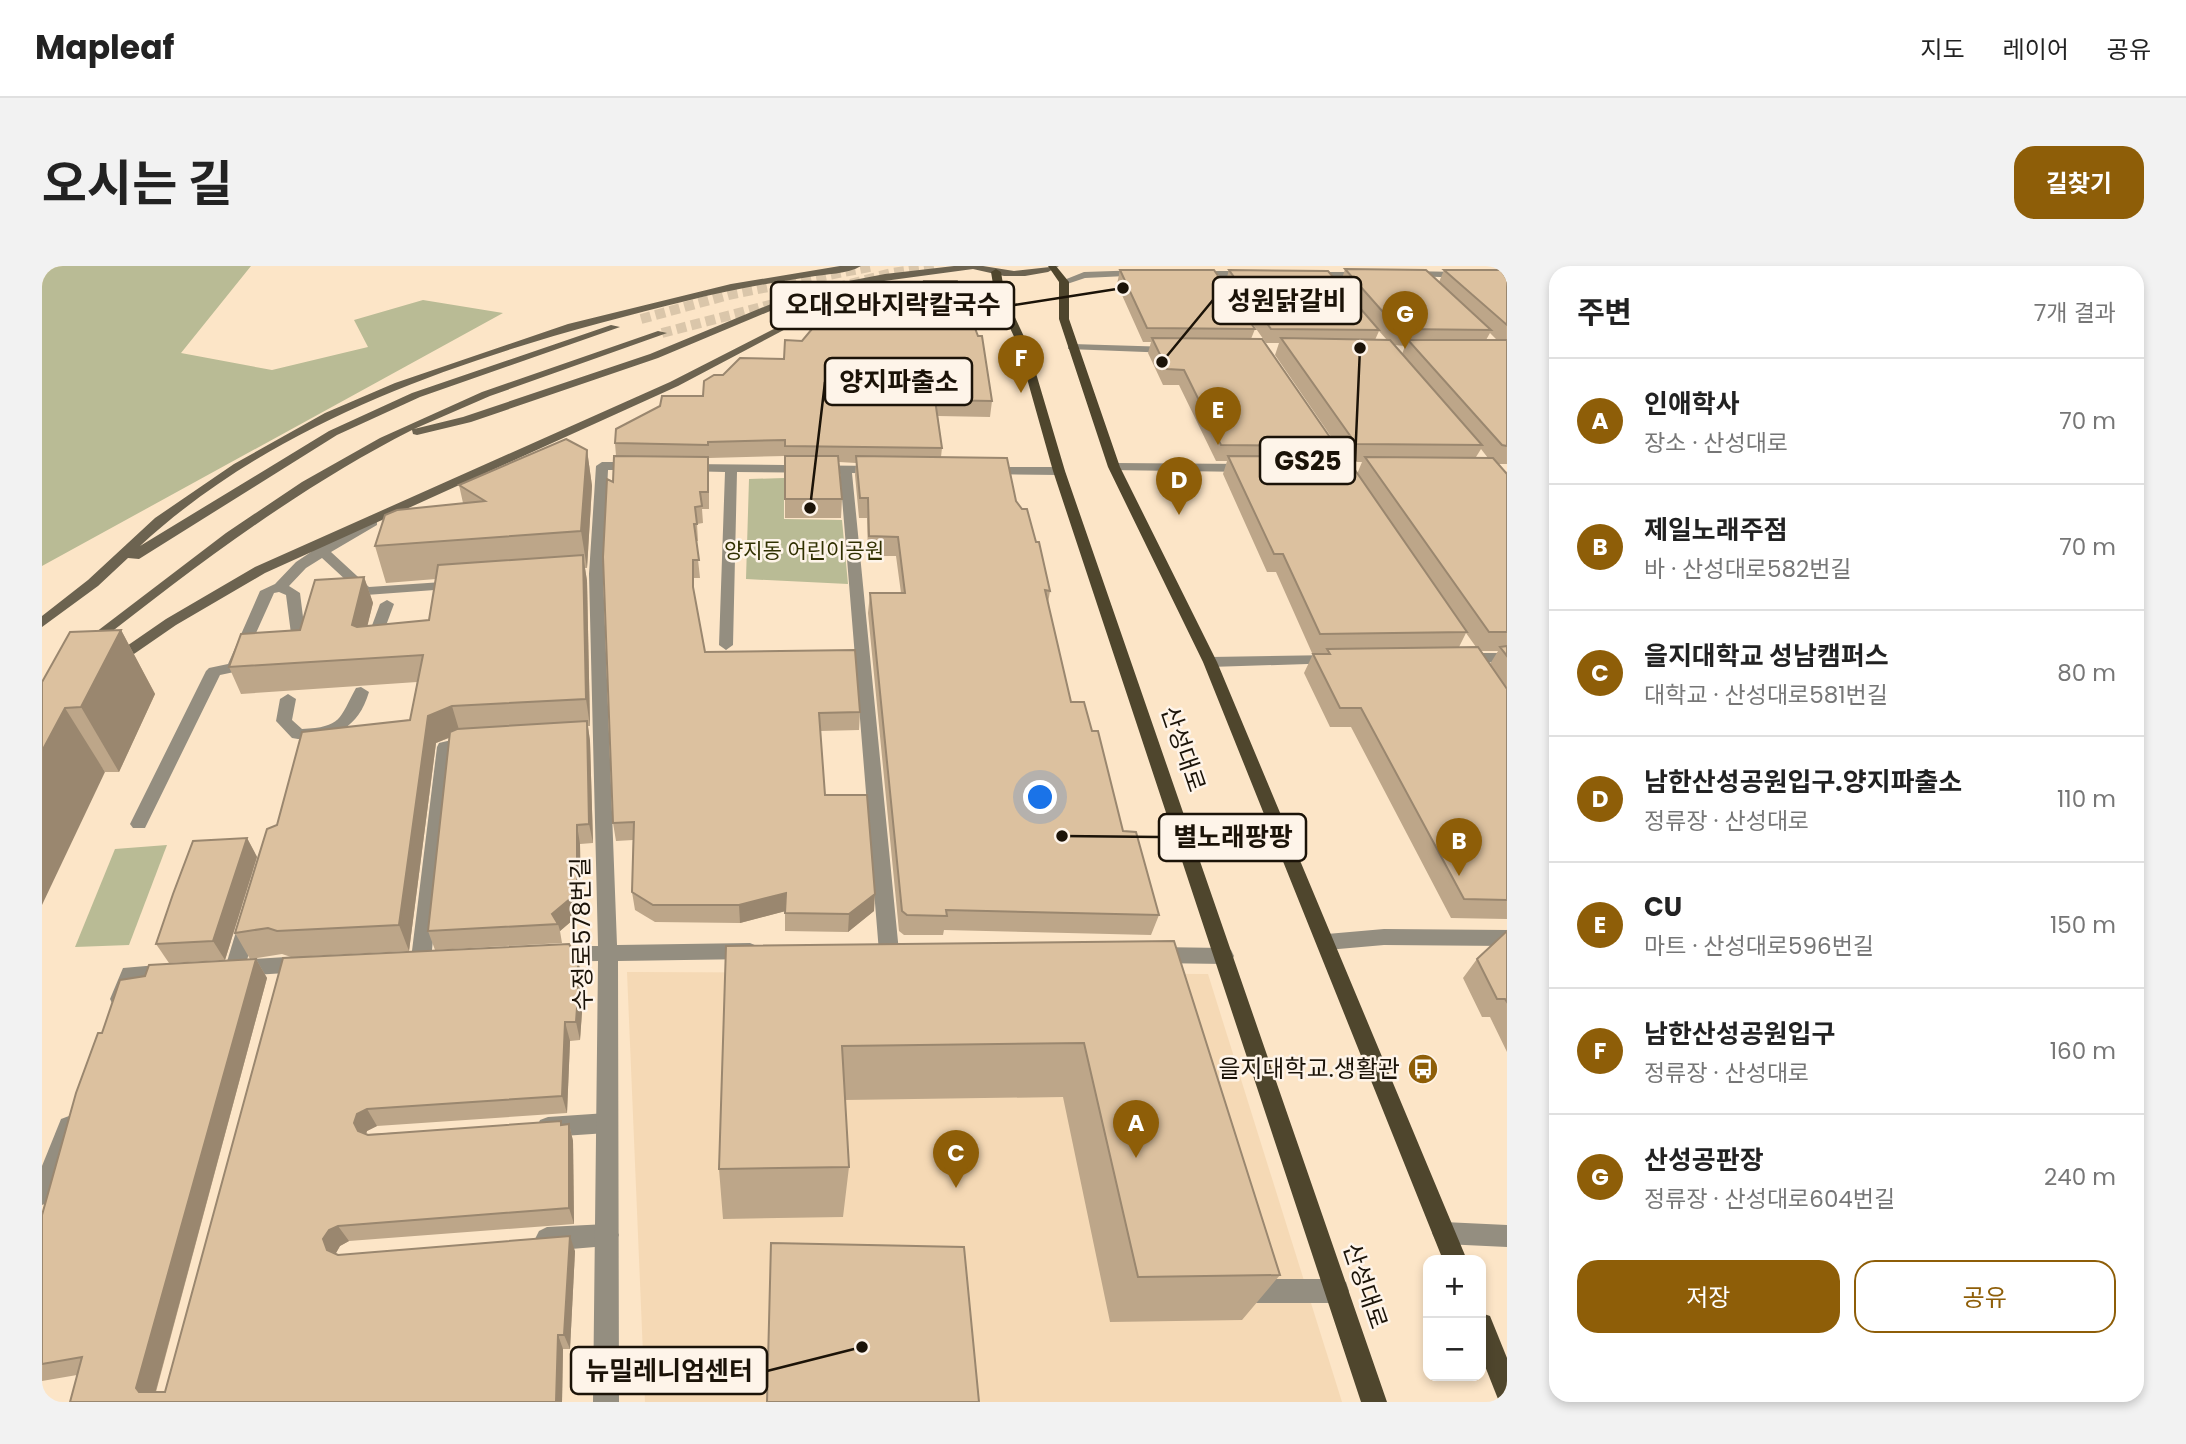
<!DOCTYPE html>
<html lang="ko">
<meta charset="utf-8">
<style>
:root{--surface:#fff;--page:#f2f2f2;--text:#222;--muted:#767676;--line:#e0e0e0;--accent:#8e5e08}
body{margin:0;font-family:Poppins,"Noto Sans KR",sans-serif;background:var(--page);color:var(--text)}
.controls{position:absolute;right:21px;bottom:21px;display:grid;overflow:hidden;border-radius:14px;box-shadow:0 4px 10px #0003}
.controls button{width:63px;height:63px;display:grid;place-items:center;padding:0;border:0;border-bottom:2px solid var(--line);background:var(--surface);color:var(--text);font:35px sans-serif}
.you{position:absolute;left:999px;top:532px;width:24px;height:24px;margin:-18px;border:5px solid #fff;border-radius:50%;background:#1a73e8;box-shadow:0 0 0 10px #1a73e833}
.badge{display:grid;place-items:center;width:46px;height:46px;border-radius:50%;background:var(--accent);color:#fff;font-size:23px;font-weight:700}
.pin{position:absolute;translate:-50% -58px;filter:drop-shadow(0 2px 4px #0008)}
.pin::after{content:'';position:absolute;top:37px;width:24px;height:21px;background:inherit;clip-path:polygon(0 0,100% 0,50% 100%)}
.list{margin:0;padding:0;list-style:none}
h2{display:flex;justify-content:space-between;align-items:center;height:91px;margin:0;padding:0 28px;font-size:30px}
h2 small{font-size:23px;font-weight:400;color:var(--muted)}
.list li{display:grid;grid-template-columns:46px 1fr auto;gap:21px;align-items:center;box-sizing:border-box;height:126px;padding:0 28px;border-top:2px solid var(--line)}
.list b{display:block;font-size:26px;white-space:nowrap}
.list p{margin:0;font-size:23px;white-space:nowrap;color:var(--muted)}
.list em{font-size:23px;font-style:normal;color:var(--muted)}
.actions{display:flex;gap:14px;padding:21px 28px}
.actions a{flex:1;padding:16px 0;border:2px solid var(--accent);border-radius:21px;text-align:center;font-size:24px;color:var(--accent)}
.actions .main{background:var(--accent);color:#fff}
.map{position:relative;flex:none;width:1465px;height:1136px;overflow:hidden;border-radius:21px}
header{display:flex;align-items:center;gap:42px;box-sizing:border-box;height:98px;padding:0 35px;background:var(--surface);border-bottom:2px solid var(--line)}
header strong{font-size:33px}
nav{display:flex;gap:38px;margin-inline-start:auto;font-size:24px}
.intro{display:flex;align-items:center;justify-content:space-between;box-sizing:border-box;height:168px;padding:0 42px}
h1{margin:0;font-size:49px}
.button{padding:18px 32px;border-radius:21px;background:var(--accent);color:#fff;font-size:24px;font-weight:700}
main{display:flex;gap:42px;padding:0 42px}
aside{flex:1;background:var(--surface);border-radius:21px;box-shadow:0 4px 10px #0003}
.map>svg:first-child{display:block}
.built{fill:#f5d9b5}
.green{fill:#b9bb95}
.lines{fill:none;stroke-linecap:round;stroke-linejoin:round}
.secondary-tunnel{stroke:#dac6aa;stroke-width:10;stroke-dasharray:10 5;stroke-linecap:butt}
.lane{fill:#948e80;fill-rule:evenodd}
.street{fill:#948e80;fill-rule:evenodd}
.secondary{fill:#6c6350;fill-rule:evenodd}
.primary{fill:#4f462d;fill-rule:evenodd}
.wall{fill:#bda689;fill-rule:evenodd}
.shaded-wall{fill:#9a876f}
.building{fill:#dcc19f;stroke:#9a876f;stroke-width:2}
.labels{text-anchor:middle;stroke-width:5;stroke-linejoin:round;paint-order:stroke}
.far-park-label{font-size:21px;fill:#303000;stroke:#fef4e9}
.street-label{font-size:24px;fill:#1b1308;stroke:#fef4e9}
.poi-label{font-size:24px;fill:#1b1308;stroke:#fef4e9;text-anchor:end}
.leader{fill:none;stroke:#1b1308;stroke-width:2.5}
.callout-dot{fill:#1b1308;stroke:#fef4e9;stroke-width:2.5}
.callout{fill:#fef4e9;stroke:#1b1308;stroke-width:2.5}
.callout-label{font-size:26px;text-anchor:middle;font-weight:bold;fill:#1b1308}
</style>
<header>
<strong>Mapleaf</strong>
<nav><a>지도</a><a>레이어</a><a>공유</a></nav>
</header>
<div class="intro"><h1>오시는 길</h1><a class="button">길찾기</a></div>
<main>
<div class="map">
<svg width="1465" height="1136" viewBox="0 0 1465 1136">
<rect width="100%" height="100%" fill="#fce5c7"/>
<!-- built -->
<path class="built" d="M585,706L1166,708L1300,1136H603Z"/>
<!-- green -->
<g class="green">
<path d="M0,0H209L139,87L230,104L326,81L312,54L381,34L461,47L0,300Z"/>
<path d="M742,212V253L800,254L806,318L704,313L707,213Z"/>
<path d="M125,579L87,679L33,681L73,583Z"/>
</g>
<g class="lines">
<!-- secondary-tunnel -->
<g class="secondary-tunnel">
<path d="M599,53L686,29L832,0"/>
<path d="M620,67L850,7L895,0"/>
</g>
<!-- lane -->
<g class="lane">
<path d="M330,252L335,253V259L289,286L327,321L415,315L422,319L420,322L324,329L319,328L280,292L264,302L247,320L258,327L265,383L258,388L251,383L244,329L237,326L232,327L197,405L178,409L103,562H91L88,558L164,405L167,402L186,398L218,325L233,318L254,296L275,282Z"/>
<path d="M345,334L352,338L336,381L329,386L324,384L322,381L338,338Z"/>
<path d="M1420,387H1465V397L1415,395V389Z"/>
<path d="M1291,389L1298,394L1296,397L1168,401L1161,396L1168,391Z"/>
<path d="M319,421L327,426C316,463 293,472 256,473L250,472L234,455L238,433L246,428L254,433L250,454L260,463C300,461 297,453 314,422Z"/>
<path d="M430,469L438,474L436,478L411,484L389,693L386,699L379,701L372,699L369,693L395,481L397,477Z"/>
<path d="M206,649L213,651L215,656L203,702L200,708L193,710L186,708L183,702L197,656L199,651Z"/>
<path d="M565,847L573,850L576,857L573,864L565,867L506,871L498,868L495,861L498,854L506,851Z"/>
<path d="M1402,956L1465,959V981L1402,978L1394,975L1390,967L1394,959Z"/>
<path d="M565,958L573,961L577,969L573,977L565,980L505,985L497,981L493,973L497,965L505,961Z"/>
<path d="M1213,1013H1295L1304,1016L1307,1025L1304,1034L1295,1037H1213L1204,1034L1201,1025L1204,1016Z"/>
</g>
<!-- street -->
<g class="street">
<path d="M1101,4L1104,5V9L1043,12L1022,19L1017,16L1042,6Z"/>
<path d="M1154,5H1210L1215,8L1210,11L1151,10L1149,8Z"/>
<path d="M1367,5L1465,7V13L1364,10L1362,8Z"/>
<path d="M1266,6H1325L1330,9L1325,12L1263,11V7Z"/>
<path d="M1030,78L1129,81L1134,84L1129,87L1026,83V79Z"/>
<path d="M560,196H593L599,200L593,204H566L561,308L575,679L708,677L715,680L718,685L715,690L708,693L576,695L577,1136H551L556,695L508,696L501,693L498,688L501,683L508,680H556L547,308L554,200Z"/>
<path d="M1072,197L1206,198L1212,202L1206,206L1068,204V198Z"/>
<path d="M646,198L835,200L841,204L835,208L810,207L857,686L854,691L847,694L840,691L837,686L798,207L695,206L691,379L684,384L677,379L683,206L642,205L640,202Z"/>
<path d="M947,201H1017L1023,205L1017,209L943,208V202Z"/>
<path d="M1342,663L1465,664V680L1342,679L1285,684L1278,681L1275,676L1278,671L1285,668Z"/>
<path d="M1114,681L1182,682L1189,684L1192,690L1189,696L1182,698L1114,697L1107,694L1104,689L1107,684Z"/>
<path d="M260,690L267,692L270,698L267,704L260,706L194,710L187,708L184,702L187,696L194,694Z"/>
<path d="M127,698L134,700L137,706L134,712L95,716L85,739L78,741L71,739L68,733L81,702Z"/>
<path d="M27,850L35,853L38,860L8,936L0,939V900L19,853Z"/>
</g>
<!-- secondary -->
<g class="secondary">
<path d="M798,0H819C806,8 783,8 767,11C727,17 687,24 648,34C456,81 246,143 98,280L287,165L370,127L569,59L578,61L378,131L295,169L97,293L86,292L56,320L0,361V350L46,314L113,252L192,198L283,147L353,117L526,58L689,18Z"/>
<path d="M912,0H941L972,5L1017,0L1006,6L983,10H962L931,3L842,15L789,39L636,120L223,307L134,359L76,399H66L64,396L66,393L124,353L213,301L628,116L820,18L771,27L616,92L429,156L375,169L371,168L370,164C254,223 151,302 49,382L44,384L37,379L184,267L260,216L338,172L440,126L616,65L625,67L448,130L372,163L421,151L608,88L765,23L843,8Z"/>
</g>
<!-- primary -->
<g class="primary">
<path d="M1006,0H1014L1027,16V53L1078,201L1175,396L1425,994H1401L1161,396L1066,201L1017,53V16Z"/>
<path d="M954,3L959,6L963,30L985,77L1023,205L1345,1136H1319L1011,205L975,77L953,30L949,6Z"/>
<path d="M1439,1047L1448,1050L1465,1092V1136L1456,1133L1439,1090Z"/>
</g>
</g>
<!-- wall -->
<g class="wall">
<path d="M1303,3L1397,16L1402,4H1465V198H1456L1464,207L1465,205V653L1409,652L1309,461H1288L1262,407L1271,388H1283L1284,387H1270L1234,306H1225L1181,208L1185,195H1174L1137,119H1121L1106,87L1109,76H1101L1075,18L1078,4L1213,63L1209,73L1294,180L1290,191H1303L1233,89L1237,77H1224L1183,18L1187,4L1298,19ZM1337,65L1345,74H1333ZM1448,67L1455,74H1444ZM1352,79L1363,80L1360,88ZM1439,183L1446,192L1434,191ZM1307,196H1320L1315,208ZM1424,367L1434,381H1417ZM1438,385H1456L1448,398Z"/>
<path d="M882,15L950,135L948,151L896,150L900,182L899,191L974,235L994,276L1008,325L1006,337L1029,436L1050,465L1081,565L1117,649L1109,669L902,664L901,669H862L857,665L826,347L828,327H859L854,290H826L825,252H817L813,209L814,197L797,196L800,233L799,252H743V190L667,192V243H660L661,257L655,258L656,275H654L658,312H652V327L663,386L818,446L817,464L778,465L783,529L832,645L806,666L743,665V645L698,657L613,656L593,644L590,626L591,574L574,575L571,557V216L574,190L573,177L661,130L681,109L742,93L760,75L809,50L845,38L881,20Z"/>
<path d="M545,184L550,220L545,302H543L545,315L548,460H546L548,475L551,577L538,578L539,647L518,665L520,677L393,684L386,665L407,472L394,477L367,685L249,691L240,688L208,693L193,667L235,559L368,454L375,416L199,428L187,401L258,364L322,311L331,337L325,360L387,354L394,313L344,317L333,280L421,237L417,219Z"/>
<path d="M79,364L113,428L77,506H63L0,416Z"/>
<path d="M205,572L215,591L183,694L127,697L114,678Z"/>
<path d="M1465,665V786L1448,751H1440L1421,712L1435,693Z"/>
<path d="M1132,675L1238,1009L1200,1054L1068,1056L1021,831L803,834L807,901L801,951L681,953L677,903L684,680Z"/>
<path d="M241,692L536,694L540,713V746L538,774L528,775L525,847L335,860L325,865L324,868L527,858L531,875L532,958L307,975L298,980L293,988L296,989L533,985L528,1083H521L520,1136H28L35,1109L0,1115V949L60,767L214,693L225,712L114,1126H123Z"/>
</g>
<!-- shaded-wall -->
<g class="shaded-wall">
<path d="M545,184L550,220L545,302L539,265Z"/>
<path d="M541,289L545,315L548,460L544,433Z"/>
<path d="M322,311L331,337L319,386L310,359Z"/>
<path d="M79,364L113,428L77,506L39,441Z"/>
<path d="M410,440L418,467L394,477L367,685L357,659L386,450Z"/>
<path d="M23,442L63,506L0,639V485Z"/>
<path d="M545,455L548,475L551,577L547,558Z"/>
<path d="M535,559L538,578L539,647L518,665L516,658L510,648Z"/>
<path d="M205,572L215,591L183,694L171,675Z"/>
<path d="M744,627V645L698,657L697,639Z"/>
<path d="M833,628L832,645L806,666L807,648Z"/>
<path d="M214,693L225,712L111,1135L97,1126L94,1122Z"/>
<path d="M536,694L540,713V746L538,774L534,756Z"/>
<path d="M523,756L528,775L525,847L520,830Z"/>
<path d="M325,843L335,860L325,865L322,874L312,857L315,848Z"/>
<path d="M527,858L531,875L532,958L527,942Z"/>
<path d="M296,960L307,975L298,980L293,989L285,984L281,973L287,964Z"/>
<path d="M528,970L533,985L528,1083L522,1069Z"/>
<path d="M516,1069L521,1083L520,1136H514Z"/>
</g>
<!-- building -->
<g class="building">
<path d="M1303,3L1384,4L1449,64L1356,63Z"/>
<path d="M1078,4H1172L1213,63L1105,62Z"/>
<path d="M1187,4L1286,5L1337,64L1229,63Z"/>
<path d="M1402,4H1465V59Z"/>
<path d="M882,15H915L936,70H940L950,135L893,134L900,182L743,180V174L666,176V179L573,177L574,163L618,140L620,130H661L662,115L672,109H681L698,92L742,93L743,74L760,75L780,51L809,50V37L845,38L852,21L883,20Z"/>
<path d="M1110,72L1220,73L1294,180L1179,179L1142,104L1125,103Z"/>
<path d="M1239,72L1348,74L1440,179L1314,178Z"/>
<path d="M1366,74H1465V180L1460,179Z"/>
<path d="M524,173L545,184L539,265L333,280L343,249L355,244L443,235L417,219Z"/>
<path d="M572,190L666,191V226H658L660,240L653,241L655,258H652L657,294H651V321L663,386L813,384L818,446L777,447L783,529H825L833,628L807,648L743,647L744,627L697,639H611L590,626L592,556L571,557L561,291L565,213L571,216Z"/>
<path d="M743,190H796L800,233H743Z"/>
<path d="M814,190L965,192L974,235L980,243H985L994,276H997L1008,325L1003,324L1029,436H1042L1050,465H1056L1081,565L1094,566L1117,649L904,644L905,650L865,649L860,645L828,327H863L856,271L827,270L826,232H818Z"/>
<path d="M1186,190L1304,191L1425,366L1278,368L1241,288H1232Z"/>
<path d="M1323,191L1451,192L1465,208V366H1447Z"/>
<path d="M541,289L544,433L410,440L386,450L357,659L235,665L226,662L193,667L225,563L235,559L260,466L368,454L381,389L187,401L199,368L258,364L273,314L322,311L310,359L315,361L387,354L396,299Z"/>
<path d="M79,364L39,441L23,442L0,485V416L28,366Z"/>
<path d="M1465,380V390L1458,381Z"/>
<path d="M1436,381L1465,423V634L1422,633L1319,442H1298L1271,388H1288L1285,383Z"/>
<path d="M545,455L547,558L535,559V627L510,648L516,658L386,665L408,466L415,463Z"/>
<path d="M205,572L171,675L114,678L131,628L151,575Z"/>
<path d="M1465,665V736L1463,733H1455L1435,693Z"/>
<path d="M1132,675L1238,1009L1096,1011L1042,777L800,780L807,901L677,903L684,680Z"/>
<path d="M527,678L536,694V727L534,756H523L520,830L325,843L315,848L312,857L316,865L326,869L519,855V859L527,858V942L296,960L287,964L281,973L285,984L296,989L528,970L522,1069H516L514,1136H28L40,1091L0,1098V949L34,827L56,767H60L78,714L103,710L107,699L214,693L94,1122L97,1126H123L241,692Z"/>
<path d="M729,977L922,981L937,1136H725Z"/>
</g>
<!-- icons -->
<defs>
<g id="bus-disc" transform="scale(1.575)"><circle r="9.5" fill="#8e5e08" stroke="#fef4e9"/><path d="M-5-6H5V4H4V6H2V4H-2V6H-4V4H-5ZM-3.5-4V0h7V-4ZM-3.5 1.2v1.5H-2V1.2ZM2 1.2v1.5H3.5V1.2Z" fill="#fff"/></g>
</defs>
<g fill-rule="evenodd">
<use href="#bus-disc" x="1381" y="803"/>
</g>
<g class="labels">
<!-- far-park labels -->
<g class="far-park-label">
<text x="762" y="292">양지동 어린이공원</text>
</g>
<!-- street labels -->
<g class="street-label">
<text transform="translate(1141 483) rotate(71)" y="8">산성대로</text>
<text transform="translate(540 668) rotate(-91)" y="8">수정로578번길</text>
<text transform="translate(1323 1020) rotate(71)" y="8">산성대로</text>
</g>
<!-- poi labels -->
<g class="poi-label">
<text x="1358" y="811">을지대학교.생활관</text>
</g>
</g>
<!-- callouts -->
<path class="leader" d="M1120 96L1171 34M1081 22L972 39M768 242L783 116M1318 82L1313 195M1020 570L1117 571M820 1081L725 1105"/>
<g class="callout-dot">
<circle cx="1120" cy="96" r="7"/>
<circle cx="1081" cy="22" r="7"/>
<circle cx="768" cy="242" r="7"/>
<circle cx="1318" cy="82" r="7"/>
<circle cx="1020" cy="570" r="7"/>
<circle cx="820" cy="1081" r="7"/>
</g>
<g class="callout">
<rect x="1171" y="11" width="148" height="47" rx="7"/>
<rect x="729" y="16" width="243" height="47" rx="7"/>
<rect x="783" y="92" width="147" height="47" rx="7"/>
<rect x="1218" y="171" width="95" height="47" rx="7"/>
<rect x="1117" y="548" width="147" height="47" rx="7"/>
<rect x="529" y="1081" width="196" height="47" rx="7"/>
</g>
<g class="callout-label">
<text x="1245" y="44">성원닭갈비</text>
<text x="851" y="48">오대오바지락칼국수</text>
<text x="857" y="125">양지파출소</text>
<text x="1266" y="204">GS25</text>
<text x="1191" y="580">별노래팡팡</text>
<text x="627" y="1114">뉴밀레니엄센터</text>
</g>
</svg>
<div class="controls">
<button>+</button>
<button>−</button>
</div>
<div class="you"></div>
<div class="pin badge" style="left:1094px;top:892px">A</div>
<div class="pin badge" style="left:1417px;top:610px">B</div>
<div class="pin badge" style="left:914px;top:922px">C</div>
<div class="pin badge" style="left:1137px;top:249px">D</div>
<div class="pin badge" style="left:1176px;top:179px">E</div>
<div class="pin badge" style="left:979px;top:127px">F</div>
<div class="pin badge" style="left:1363px;top:83px">G</div>
</div>
<aside>
<h2>주변<small>7개 결과</small></h2>
<ul class="list">
<li><span class="badge">A</span><div><b>인애학사</b><p>장소 · 산성대로</p></div><em>70 m</em></li>
<li><span class="badge">B</span><div><b>제일노래주점</b><p>바 · 산성대로582번길</p></div><em>70 m</em></li>
<li><span class="badge">C</span><div><b>을지대학교 성남캠퍼스</b><p>대학교 · 산성대로581번길</p></div><em>80 m</em></li>
<li><span class="badge">D</span><div><b>남한산성공원입구.양지파출소</b><p>정류장 · 산성대로</p></div><em>110 m</em></li>
<li><span class="badge">E</span><div><b>CU</b><p>마트 · 산성대로596번길</p></div><em>150 m</em></li>
<li><span class="badge">F</span><div><b>남한산성공원입구</b><p>정류장 · 산성대로</p></div><em>160 m</em></li>
<li><span class="badge">G</span><div><b>산성공판장</b><p>정류장 · 산성대로604번길</p></div><em>240 m</em></li>
</ul>
<div class="actions"><a class="main">저장</a><a>공유</a></div>
</aside>
</main>
